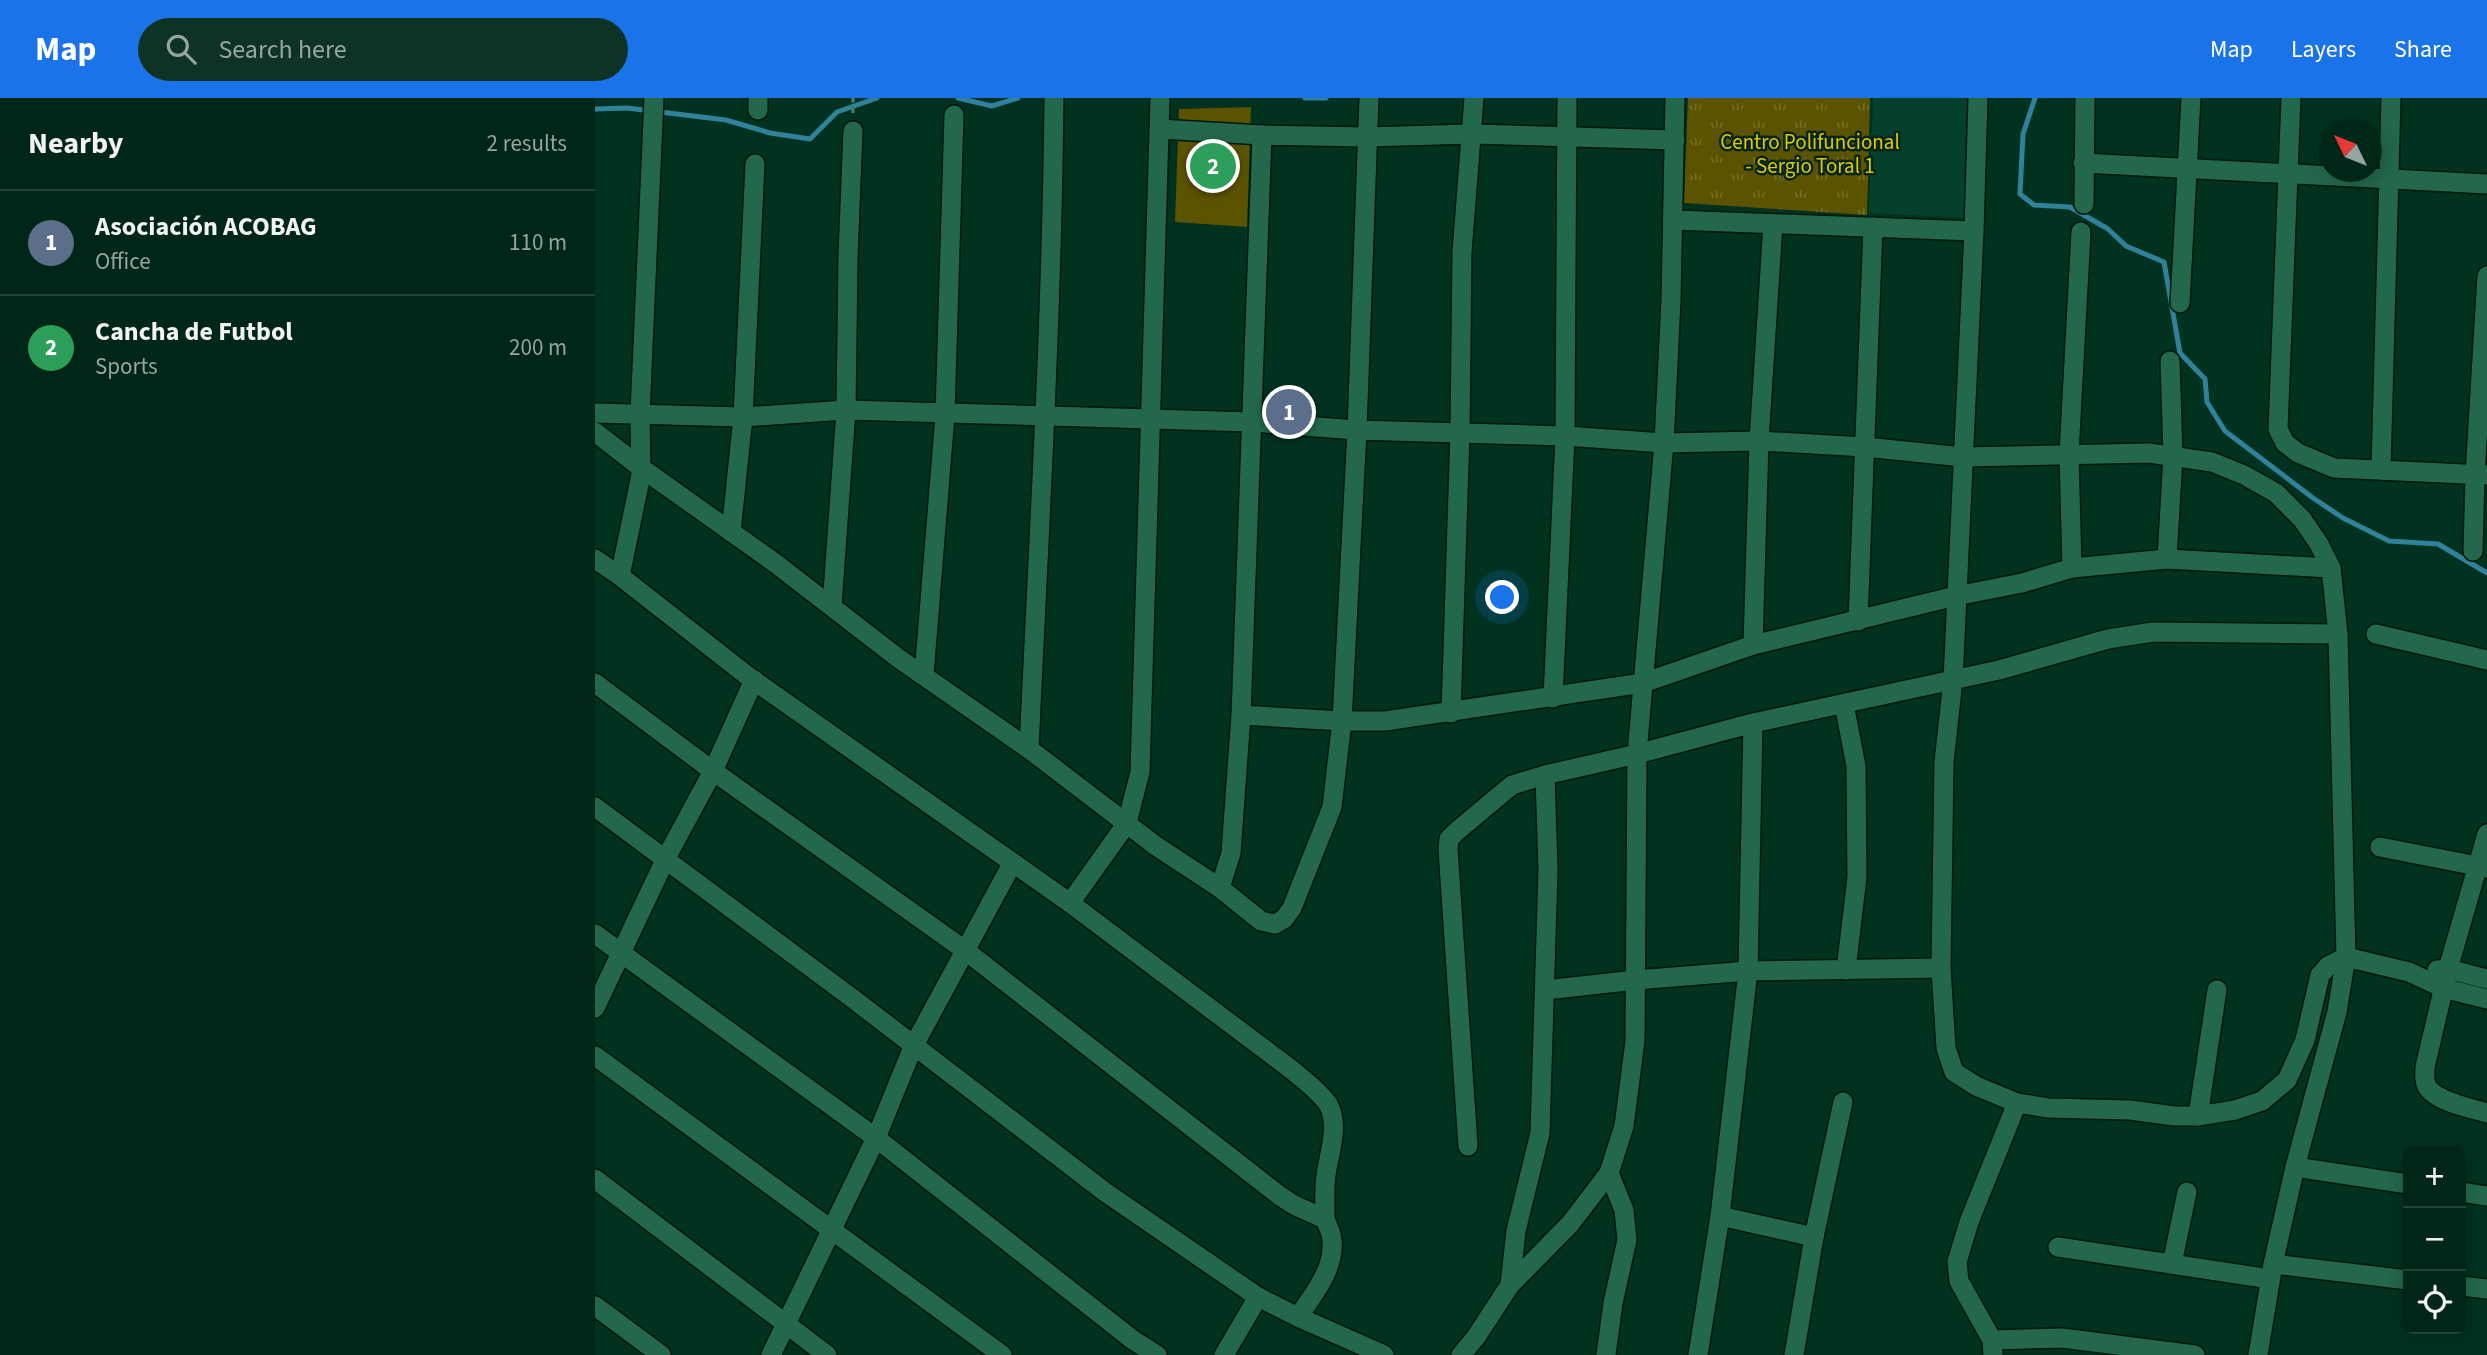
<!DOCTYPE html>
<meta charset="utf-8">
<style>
:root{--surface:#002617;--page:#0e3224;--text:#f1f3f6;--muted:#95a5a1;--line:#224336;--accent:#1a73e8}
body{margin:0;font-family:"Source Sans 3",sans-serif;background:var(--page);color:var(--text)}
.controls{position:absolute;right:21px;bottom:21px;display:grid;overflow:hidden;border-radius:10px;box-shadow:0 4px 18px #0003}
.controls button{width:63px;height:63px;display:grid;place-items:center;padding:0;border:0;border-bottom:2px solid var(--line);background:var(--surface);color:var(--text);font:35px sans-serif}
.compass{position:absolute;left:1724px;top:21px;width:63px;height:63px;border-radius:50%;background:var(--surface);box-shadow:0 4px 18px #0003;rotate:313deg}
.you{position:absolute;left:908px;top:500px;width:24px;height:24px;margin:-18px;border:5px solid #fff;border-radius:50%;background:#1a73e8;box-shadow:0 0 0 10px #1a73e833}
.badge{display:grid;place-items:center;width:46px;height:46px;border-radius:50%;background:var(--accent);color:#fff;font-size:23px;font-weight:700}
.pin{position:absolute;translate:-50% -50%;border:4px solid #fff;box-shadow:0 2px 7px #0006}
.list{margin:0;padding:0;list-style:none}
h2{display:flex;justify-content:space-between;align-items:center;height:91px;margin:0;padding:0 28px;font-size:30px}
h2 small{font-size:23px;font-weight:400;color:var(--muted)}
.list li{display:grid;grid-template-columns:46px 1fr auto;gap:21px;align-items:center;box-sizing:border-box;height:105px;padding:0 28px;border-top:2px solid var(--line)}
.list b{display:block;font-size:26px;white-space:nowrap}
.list p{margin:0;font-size:23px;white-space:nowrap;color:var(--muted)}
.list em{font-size:23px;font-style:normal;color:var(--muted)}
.icon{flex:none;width:38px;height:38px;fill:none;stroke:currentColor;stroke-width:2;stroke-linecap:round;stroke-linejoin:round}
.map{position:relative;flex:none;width:1892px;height:1257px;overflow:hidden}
header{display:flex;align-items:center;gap:42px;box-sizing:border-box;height:98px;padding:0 35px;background:var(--accent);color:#fff}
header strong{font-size:33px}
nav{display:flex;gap:38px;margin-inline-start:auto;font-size:24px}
.search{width:490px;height:63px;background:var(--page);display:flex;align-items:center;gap:18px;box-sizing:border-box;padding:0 24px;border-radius:38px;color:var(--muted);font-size:26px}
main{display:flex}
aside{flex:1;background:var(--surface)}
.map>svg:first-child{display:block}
.built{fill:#04402b}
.park{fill:url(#park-tufts)}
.pitch{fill:#5b5300}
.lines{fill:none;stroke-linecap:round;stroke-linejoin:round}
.stream{stroke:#30819a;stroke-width:5}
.minor-casing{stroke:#00170c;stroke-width:22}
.path{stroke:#4a7966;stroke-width:3.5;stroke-dasharray:7 3.5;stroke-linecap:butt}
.minor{stroke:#23684b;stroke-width:19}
.labels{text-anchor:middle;stroke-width:5;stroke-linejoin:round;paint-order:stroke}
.park-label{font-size:21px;fill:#ddca07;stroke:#082519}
</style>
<header>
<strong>Map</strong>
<div class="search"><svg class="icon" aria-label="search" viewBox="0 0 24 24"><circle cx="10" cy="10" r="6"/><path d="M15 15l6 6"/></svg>Search here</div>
<nav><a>Map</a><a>Layers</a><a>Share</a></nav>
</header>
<main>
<aside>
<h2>Nearby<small>2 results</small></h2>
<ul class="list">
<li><span class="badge" style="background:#5c6f8a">1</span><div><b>Asociación ACOBAG</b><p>Office</p></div><em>110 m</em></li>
<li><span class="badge" style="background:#2e9e5b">2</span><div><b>Cancha de Futbol</b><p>Sports</p></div><em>200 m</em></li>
</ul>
</aside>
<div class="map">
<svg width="1892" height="1257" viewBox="0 0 1892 1257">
<defs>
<pattern id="park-tufts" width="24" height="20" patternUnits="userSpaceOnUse" patternTransform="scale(1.75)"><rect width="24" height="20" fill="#5b5300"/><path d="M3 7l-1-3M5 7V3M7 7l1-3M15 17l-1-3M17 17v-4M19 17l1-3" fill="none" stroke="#726d25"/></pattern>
</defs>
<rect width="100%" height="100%" fill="#00321f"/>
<!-- built -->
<path class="built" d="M1278,0H1373L1370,120L1274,115Z"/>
<!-- park -->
<path class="park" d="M1093,0H1275L1272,117L1089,105Z"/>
<!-- pitch -->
<path class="pitch" d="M656,9L652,129L580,124L584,11Z"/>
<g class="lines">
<!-- stream -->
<g class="stream">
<path d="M363,0L397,8L423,0"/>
<path d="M710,0H731"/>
<path d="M1440,0L1428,36L1425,96L1439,107L1475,109L1513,131L1531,148L1569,164L1585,255L1610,281L1612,304L1630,333L1718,400L1748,420L1794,443L1843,446L1892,475"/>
<path d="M0,11L32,10L131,22L175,35L215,41L242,14L282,0"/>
</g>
<!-- minor casing -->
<g class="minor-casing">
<g id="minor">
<path d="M1383,0L1379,133L1358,582L1349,664L1346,870L1351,950L1359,974L1381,988L1422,1005L1453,1010L1535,1012L1579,1018H1603L1640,1012L1667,1003L1692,982L1710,942L1725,877L1733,868L1751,859L1814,874L1848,890L1892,901"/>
<path d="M1696,0L1683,331L1690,345L1703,355L1739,370L1892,377"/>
<path d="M163,12V0"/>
<path d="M564,31L667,37"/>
<path d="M1488,65L1892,86"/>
<path d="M1489,106L1490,0"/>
<path d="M1078,122L1379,133"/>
<path d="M1585,205L1596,0"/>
<path d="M0,315L148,319L251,312L656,324L762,332L970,338L1069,345L1164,343L1270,349L1368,359L1554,355L1617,364L1649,377L1681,395L1707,421L1724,446L1736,470L1743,536L1751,859L1742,914L1700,1069L1678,1166L1663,1257"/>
<path d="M0,334L45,369L180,465L303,560L434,651L561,748L625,790L666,823L680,826L689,821L697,810L737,709L747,623L762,332L774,0"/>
<path d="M1786,372L1796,0"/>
<path d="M136,434L148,319L160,66"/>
<path d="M1878,453L1880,377L1892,178"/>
<path d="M0,461L25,478L154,579L475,805L697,972C709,982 724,993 733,1006C745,1027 734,1055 731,1077C729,1091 730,1106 730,1121"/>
<path d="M1572,461L1578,358L1575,263"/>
<path d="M1477,470L1474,356L1486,134"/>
<path d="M25,478L46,377L45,316L59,0"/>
<path d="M237,508L251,312L253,158L258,33"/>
<path d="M1263,523L1278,129"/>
<path d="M1781,536L1892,562"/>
<path d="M1158,547L1164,343L1178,126"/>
<path d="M329,577L350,317L359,17"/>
<path d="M0,585L118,673L371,853L685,1098L699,1107L730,1121C732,1127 737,1135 737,1142C740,1171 718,1197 703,1219"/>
<path d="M958,600L970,338L972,0"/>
<path d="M1249,606L1261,668L1262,779L1251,872"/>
<path d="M856,615L865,334L867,154L879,0"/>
<path d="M646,617L747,623H790L1048,585L1158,547L1361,498L1427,485L1477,470L1572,461L1736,470"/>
<path d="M434,651C444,434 457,217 459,0"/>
<path d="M0,709L257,900L510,1094L663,1199L703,1219L789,1257"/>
<path d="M1892,736L1853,871L1830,969C1830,975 1829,981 1831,986C1837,1003 1875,1010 1892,1015"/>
<path d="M1785,749L1892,770"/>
<path d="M625,790L636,755L646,617L667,37L772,39L876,36L1080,42"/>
<path d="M475,805L532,725L545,674L565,0"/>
<path d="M0,836L281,1040L538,1242L562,1257"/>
<path d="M1842,872L1853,871L1892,881"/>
<path d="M950,892L1041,882L1153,873L1346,870"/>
<path d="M0,910L71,760L118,673L159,582"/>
<path d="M0,958L407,1257"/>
<path d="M1603,1018L1622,892"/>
<path d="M873,1048L853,751L854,741L862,733L917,687L950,677L1042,656L1158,625L1404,572L1513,541L1558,534L1743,536"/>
<path d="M1700,1069L1813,1086"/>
<path d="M0,1081L232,1257"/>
<path d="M1866,1094L1892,1098"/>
<path d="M1125,1118L1219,1139"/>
<path d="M1463,1149L1675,1181"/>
<path d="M1577,1166L1592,1094"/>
<path d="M1678,1166L1813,1182"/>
<path d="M915,1187L921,1133L945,1035L953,772L950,677"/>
<path d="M1866,1188L1892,1191"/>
<path d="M0,1208L66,1257"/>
<path d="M1397,1242L1467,1240L1600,1257"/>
<path d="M176,1257L281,1040L318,949L417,766"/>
<path d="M629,1257L663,1199"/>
<path d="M866,1257L881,1239L915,1187L975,1126L1014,1075L1029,1028L1040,943L1042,656L1069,345L1076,202L1080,0"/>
<path d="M1011,1257L1018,1205L1032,1142L1029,1112L1014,1075"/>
<path d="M1103,1257L1125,1118L1153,873L1158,625"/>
<path d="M1199,1257L1219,1139L1248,1004"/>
<path d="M1398,1257L1397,1242L1364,1183L1362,1164L1374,1124L1422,1005"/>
</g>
</g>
<!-- path -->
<path class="path" d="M258,15V0"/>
<!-- minor -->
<use href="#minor" class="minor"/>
</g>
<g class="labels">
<!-- park labels -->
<g class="park-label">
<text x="1215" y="51">Centro Polifuncional<tspan x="1215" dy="24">- Sergio Toral 1</tspan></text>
</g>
</g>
</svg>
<div class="controls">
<button>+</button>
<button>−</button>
<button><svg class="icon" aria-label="locate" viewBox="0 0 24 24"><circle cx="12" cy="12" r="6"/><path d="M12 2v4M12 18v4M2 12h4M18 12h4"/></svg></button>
</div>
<svg class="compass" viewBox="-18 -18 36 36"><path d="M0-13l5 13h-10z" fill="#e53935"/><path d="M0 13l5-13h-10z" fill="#95a5a1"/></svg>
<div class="you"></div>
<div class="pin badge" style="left:694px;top:314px;background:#5c6f8a">1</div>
<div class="pin badge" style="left:618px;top:68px;background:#2e9e5b">2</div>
</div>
</main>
